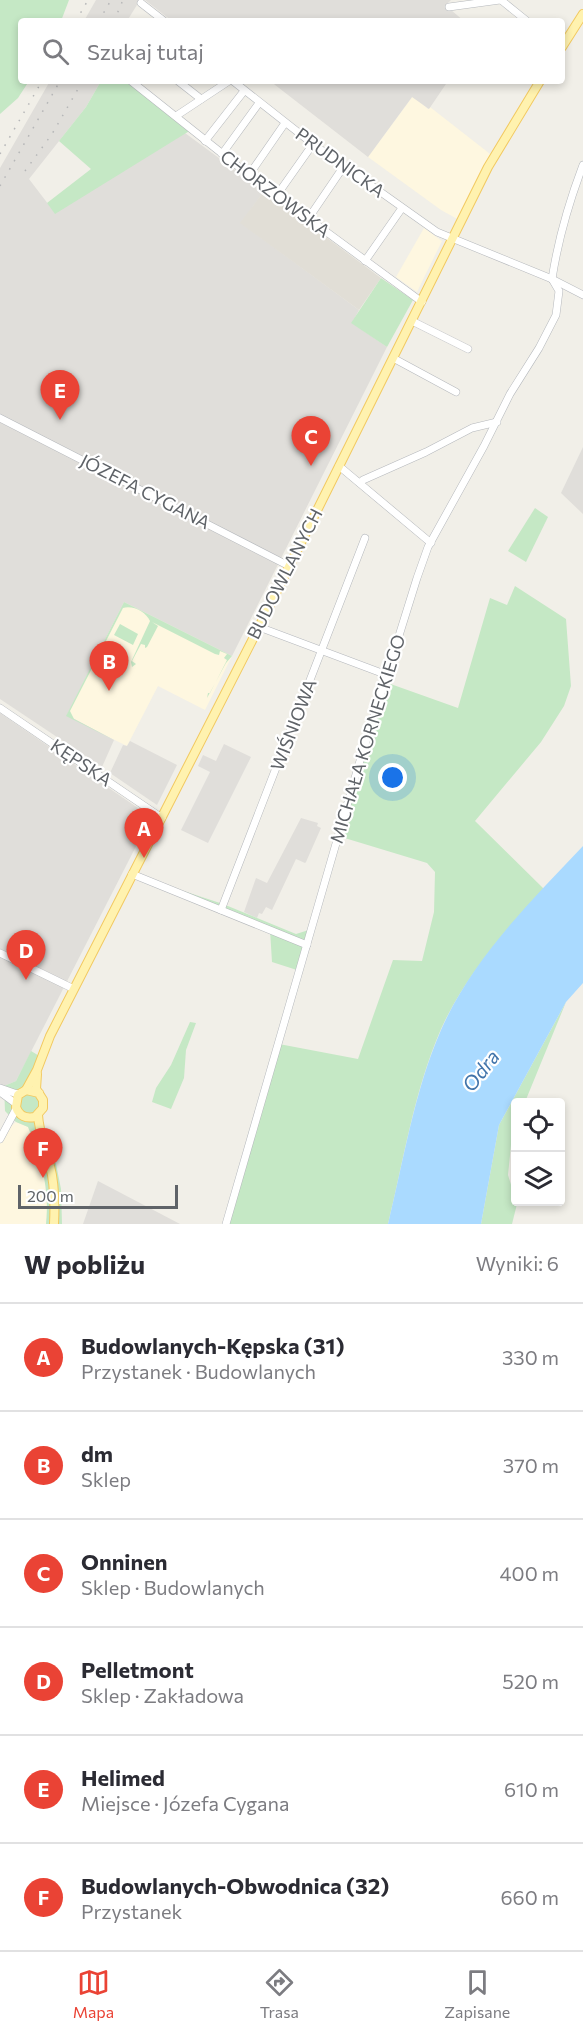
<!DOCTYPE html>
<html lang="pl">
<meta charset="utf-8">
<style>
:root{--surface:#fff;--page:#f7f7f7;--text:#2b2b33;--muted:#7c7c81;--line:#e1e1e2;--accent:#ea4335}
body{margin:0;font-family:Commissioner,sans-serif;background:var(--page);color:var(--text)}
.controls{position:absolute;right:18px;bottom:18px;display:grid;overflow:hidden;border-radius:6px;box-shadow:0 3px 9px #0003}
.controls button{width:54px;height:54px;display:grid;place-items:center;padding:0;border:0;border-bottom:2px solid var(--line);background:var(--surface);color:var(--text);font:30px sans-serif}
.scale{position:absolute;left:18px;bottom:15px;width:160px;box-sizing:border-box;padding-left:6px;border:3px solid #5f6368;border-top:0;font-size:16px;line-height:21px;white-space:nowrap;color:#5f6368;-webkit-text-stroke:4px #fff;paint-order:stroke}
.you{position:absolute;left:393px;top:778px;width:21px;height:21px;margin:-15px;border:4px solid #fff;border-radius:50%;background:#1a73e8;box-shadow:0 0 0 9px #1a73e833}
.badge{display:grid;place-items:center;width:39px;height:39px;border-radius:50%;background:var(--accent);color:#fff;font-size:20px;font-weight:700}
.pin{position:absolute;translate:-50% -50px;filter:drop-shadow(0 2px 3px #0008)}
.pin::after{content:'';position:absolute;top:32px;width:21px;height:18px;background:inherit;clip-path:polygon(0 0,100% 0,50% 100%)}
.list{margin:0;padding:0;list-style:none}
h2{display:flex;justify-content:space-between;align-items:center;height:78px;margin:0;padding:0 24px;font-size:26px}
h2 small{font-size:20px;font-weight:400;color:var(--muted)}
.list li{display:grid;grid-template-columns:39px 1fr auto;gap:18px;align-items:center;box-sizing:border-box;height:108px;padding:0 24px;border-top:2px solid var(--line)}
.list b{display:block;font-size:22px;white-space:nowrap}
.list p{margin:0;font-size:20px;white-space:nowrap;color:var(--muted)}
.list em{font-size:20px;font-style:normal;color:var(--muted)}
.icon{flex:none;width:33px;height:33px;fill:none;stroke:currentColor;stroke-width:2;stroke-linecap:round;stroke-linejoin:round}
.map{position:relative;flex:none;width:583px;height:1224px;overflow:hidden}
.search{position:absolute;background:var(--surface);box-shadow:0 3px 9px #0003;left:18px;right:18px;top:18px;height:66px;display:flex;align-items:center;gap:15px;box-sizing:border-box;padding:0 21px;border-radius:6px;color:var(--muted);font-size:22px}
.sheet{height:726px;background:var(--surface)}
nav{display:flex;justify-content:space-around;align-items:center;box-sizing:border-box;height:84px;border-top:2px solid var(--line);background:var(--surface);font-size:16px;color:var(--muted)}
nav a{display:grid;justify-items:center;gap:3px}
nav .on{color:var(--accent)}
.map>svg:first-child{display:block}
.commercial{fill:#fef7e0}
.industrial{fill:#e0deda}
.education{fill:#e1ded6}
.green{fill:#c5e8c5}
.water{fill:#aadaff}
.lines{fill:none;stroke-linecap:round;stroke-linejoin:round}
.minor-casing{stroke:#b5b8bc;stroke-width:8}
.major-casing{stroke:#f2c960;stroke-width:10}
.minor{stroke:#fff;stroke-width:7}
.major{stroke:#fff2af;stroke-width:8}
.rail{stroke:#b6b7b8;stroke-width:1.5;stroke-dasharray:1.5 8;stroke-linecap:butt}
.labels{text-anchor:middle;stroke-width:4.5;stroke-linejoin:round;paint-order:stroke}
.street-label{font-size:18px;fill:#5f6368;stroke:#fff}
.water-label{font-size:20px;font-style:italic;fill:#4174aa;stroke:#fff}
</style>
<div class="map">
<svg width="583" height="1224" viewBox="0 0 583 1224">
<rect width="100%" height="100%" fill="#f1efe8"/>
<!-- commercial -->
<g class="commercial">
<path d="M413,96L428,109L430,107L494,157L461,221L441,210L368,157Z"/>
<path d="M424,228L442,241L417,292L396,277Z"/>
<path d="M124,602L232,656L205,710L158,686L127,746L66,716Z"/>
<path d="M16,1122L28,1127L43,1167L48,1210L46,1224H0V1139L5,1131Z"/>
</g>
<!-- industrial -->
<g class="industrial">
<path d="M96,0H140L127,21H84Z"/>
<path d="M145,0H451L448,3L451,10L464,21H172Z"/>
<path d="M50,81H101L86,107L29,179L55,213L185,133L264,191L241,223L359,310L352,323L387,347L232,656L124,602L67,715L114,740L102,767L0,699V168Z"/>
<path d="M270,81H448L429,109L412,97L368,157Z"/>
<path d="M583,447V514L561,493Z"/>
<path d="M0,713L151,817L16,1081L4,1086L0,1084Z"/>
<path d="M130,741L177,765L157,805L110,773L123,745L127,746Z"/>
<path d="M224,744L251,757L208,843L181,830L210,772L198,766L203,755L216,761Z"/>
<path d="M301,818L318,823L317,826L321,828L306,862L305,863L296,859L272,910L266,907L262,914L259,913L257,918L244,912L256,878L267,883Z"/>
<path d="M98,1181L119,1192L180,1224H83Z"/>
</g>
<!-- education -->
<path class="education" d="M264,191L381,278L359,310L240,223Z"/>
<!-- green -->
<g class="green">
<path d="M0,0H69L61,21H21V81H29L18,98L0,114Z"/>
<path d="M101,81H131L191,130L55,214L47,203L91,169L59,141L86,107Z"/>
<path d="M381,278L413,300L387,347L351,323Z"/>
<path d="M535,508L548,517L526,562L508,551Z"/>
<path d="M515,586L566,619L571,686L564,706L541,742L475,821L544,889C505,931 465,976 441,1029C414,1091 404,1159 388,1224H226L279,1044L358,1059L393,960L422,961L434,912L435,872L427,863L338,836L385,682L458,708L490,598L507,605Z"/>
<path d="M124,602L232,656L226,663L207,698L208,693H210L227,660L224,658L227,654L220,651L219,655L215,654L152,622L158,626L147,647L145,648V645L141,644L132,661L136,664L132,667L131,662L150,621C146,612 133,605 123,608L70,711L74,719L116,741L66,716Z"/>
<path d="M120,624L138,634L133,645L114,635Z"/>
<path d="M132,874L223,904L296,934L312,929L300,971L272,962L270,930Z"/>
<path d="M566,1002L525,1102H516L515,1126L512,1135L508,1175L517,1204L512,1224H481L499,1125Z"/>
<path d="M190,1022L196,1023L186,1050L184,1078L171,1109L152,1102L156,1088L171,1065Z"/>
<path d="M31,1051L41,1057L37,1070L41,1112L44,1136L56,1164L61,1189L62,1224H46C50,1189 41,1158 28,1127L16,1122L5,1111L4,1086L16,1081Z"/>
</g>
<!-- water -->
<path class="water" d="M583,846V983L566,1002L499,1125L481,1224H388C404,1159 414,1092 441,1030C472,959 531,901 583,846Z"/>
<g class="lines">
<!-- minor casing -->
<g class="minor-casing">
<g id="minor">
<path d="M501,0L527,21"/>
<path d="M141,3L164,21"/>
<path d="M449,7L500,0"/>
<path d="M131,81L249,175L422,302"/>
<path d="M178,81L201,99"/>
<path d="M233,81L313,144L437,232L552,279L583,295"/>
<path d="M176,116L229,81"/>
<path d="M205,141L244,91"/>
<path d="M222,154L259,103"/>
<path d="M249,175L285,123"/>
<path d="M277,195L313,144"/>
<path d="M308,219L344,166"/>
<path d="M365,261L402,208"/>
<path d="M552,279C558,240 569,202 583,165"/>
<path d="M412,321L468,349"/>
<path d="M393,358L456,392"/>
<path d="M0,418L289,566"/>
<path d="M339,466L431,543"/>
<path d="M360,483L363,480L426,452L472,428L497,422"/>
<path d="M259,627L387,675"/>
<path d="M0,708L162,818"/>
<path d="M132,874L307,945"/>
<path d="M221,910L365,538"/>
<path d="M0,953L74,989"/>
<path d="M0,1088L17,1094L21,1093"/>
<path d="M0,1092L15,1103"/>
<path d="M0,1139L16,1109"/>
<path d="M226,1224L359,764L417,578L428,547L484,446L510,394L539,348L556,315L559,291L552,279"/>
</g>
</g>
<!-- major casing -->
<g class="major-casing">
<g id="major">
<path d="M562,47L583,14"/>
<path d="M37,1074L36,1089L43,1100V1108L35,1117C26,1119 19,1116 16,1107L18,1095L26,1090L39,1093"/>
<path d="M26,1090L37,1070L50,1036L259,627L488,167L540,81"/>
<path d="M38,1115C39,1133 46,1149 50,1166C55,1185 55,1205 54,1224"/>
</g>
</g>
<!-- minor -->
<use href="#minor" class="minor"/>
<!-- major -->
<use href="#major" class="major"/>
<!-- rail -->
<g class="rail">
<path d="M76,21L88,0"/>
<path d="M99,21L111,0"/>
<path d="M114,21L123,0"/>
<path d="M0,154L42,81"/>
<path d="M25,171L52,134L78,89"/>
<path d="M0,186L60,81"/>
</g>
</g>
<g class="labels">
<!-- street labels -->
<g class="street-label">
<text transform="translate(340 163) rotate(36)" y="6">PRUDNICKA</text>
<text transform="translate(275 194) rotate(37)" y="6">CHORZOWSKA</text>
<text transform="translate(145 492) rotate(27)" y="6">JÓZEFA CYGANA</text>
<text transform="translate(285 574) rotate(-63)" y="6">BUDOWLANYCH</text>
<text transform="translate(294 725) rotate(-69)" y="6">WIŚNIOWA</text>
<text transform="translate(368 739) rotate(-73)" y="6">MICHAŁA KORNECKIEGO</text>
<text transform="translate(81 763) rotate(34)" y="6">KĘPSKA</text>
</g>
<!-- water labels -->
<g class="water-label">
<text transform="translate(481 1071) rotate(-52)" y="7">Odra</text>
</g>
</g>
</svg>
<div class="controls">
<button><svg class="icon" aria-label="locate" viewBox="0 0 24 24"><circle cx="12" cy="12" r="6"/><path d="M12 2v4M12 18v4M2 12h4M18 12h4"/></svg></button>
<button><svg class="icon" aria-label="layers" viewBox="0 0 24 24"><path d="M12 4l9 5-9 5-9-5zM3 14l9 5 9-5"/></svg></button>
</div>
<div class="scale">200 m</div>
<div class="you"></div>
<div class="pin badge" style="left:144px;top:858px">A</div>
<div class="pin badge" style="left:109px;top:691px">B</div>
<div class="pin badge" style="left:311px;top:466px">C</div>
<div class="pin badge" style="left:26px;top:980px">D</div>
<div class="pin badge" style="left:60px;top:420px">E</div>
<div class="pin badge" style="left:43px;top:1178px">F</div>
<div class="search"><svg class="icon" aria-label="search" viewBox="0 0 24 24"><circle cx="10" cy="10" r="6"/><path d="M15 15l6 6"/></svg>Szukaj tutaj</div>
</div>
<section class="sheet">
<h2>W pobliżu<small>Wyniki: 6</small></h2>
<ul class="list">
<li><span class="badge">A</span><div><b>Budowlanych-Kępska (31)</b><p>Przystanek · Budowlanych</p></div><em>330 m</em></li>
<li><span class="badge">B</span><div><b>dm</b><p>Sklep</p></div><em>370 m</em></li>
<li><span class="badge">C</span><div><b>Onninen</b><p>Sklep · Budowlanych</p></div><em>400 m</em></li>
<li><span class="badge">D</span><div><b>Pelletmont</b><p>Sklep · Zakładowa</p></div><em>520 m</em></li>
<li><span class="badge">E</span><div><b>Helimed</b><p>Miejsce · Józefa Cygana</p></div><em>610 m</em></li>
<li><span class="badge">F</span><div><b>Budowlanych-Obwodnica (32)</b><p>Przystanek</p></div><em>660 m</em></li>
</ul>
</section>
<nav>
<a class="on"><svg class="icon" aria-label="map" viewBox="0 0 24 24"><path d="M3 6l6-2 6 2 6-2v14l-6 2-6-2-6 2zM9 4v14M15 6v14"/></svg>Mapa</a>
<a><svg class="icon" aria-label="directions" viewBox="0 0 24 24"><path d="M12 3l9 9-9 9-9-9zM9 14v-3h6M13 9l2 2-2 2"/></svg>Trasa</a>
<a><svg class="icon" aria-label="saved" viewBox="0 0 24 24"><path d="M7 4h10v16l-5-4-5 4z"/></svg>Zapisane</a>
</nav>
